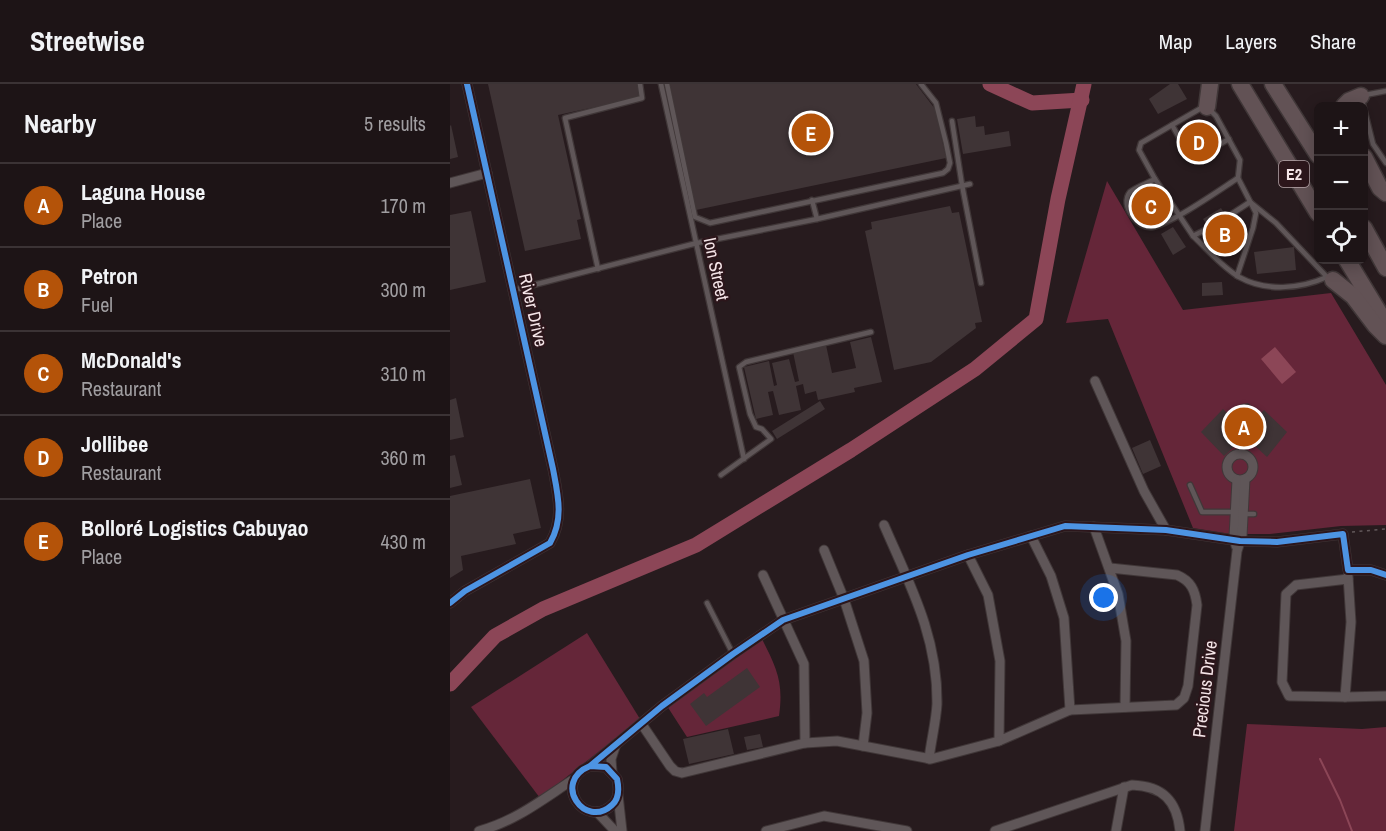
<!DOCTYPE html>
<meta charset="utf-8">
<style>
:root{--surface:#1d1416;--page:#251d1f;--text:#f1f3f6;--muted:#a09ea1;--line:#3b3335;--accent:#b45309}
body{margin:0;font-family:"Archivo Narrow",sans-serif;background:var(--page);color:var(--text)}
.controls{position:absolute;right:18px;top:18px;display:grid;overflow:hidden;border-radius:9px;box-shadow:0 3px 15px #0003}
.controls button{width:54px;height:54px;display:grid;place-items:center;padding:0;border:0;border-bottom:2px solid var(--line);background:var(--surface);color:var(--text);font:30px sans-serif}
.you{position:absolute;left:654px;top:514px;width:21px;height:21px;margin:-15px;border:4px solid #fff;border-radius:50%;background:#1a73e8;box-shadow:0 0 0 9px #1a73e833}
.badge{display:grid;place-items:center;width:39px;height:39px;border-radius:50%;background:var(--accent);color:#fff;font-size:20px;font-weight:700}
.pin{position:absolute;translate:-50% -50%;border:3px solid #fff;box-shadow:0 2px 6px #0006}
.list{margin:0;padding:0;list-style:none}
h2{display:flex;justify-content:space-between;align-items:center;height:78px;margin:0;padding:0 24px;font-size:26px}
h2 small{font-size:20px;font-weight:400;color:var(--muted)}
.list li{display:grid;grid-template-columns:39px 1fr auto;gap:18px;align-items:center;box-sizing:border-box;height:84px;padding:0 24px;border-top:2px solid var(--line)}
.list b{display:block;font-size:22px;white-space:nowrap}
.list p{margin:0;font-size:20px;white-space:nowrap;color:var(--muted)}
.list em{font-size:20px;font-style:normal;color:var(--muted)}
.icon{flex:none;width:33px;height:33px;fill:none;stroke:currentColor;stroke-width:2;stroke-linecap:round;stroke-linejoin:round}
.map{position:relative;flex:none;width:936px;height:747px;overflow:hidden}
header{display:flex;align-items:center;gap:36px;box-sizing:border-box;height:84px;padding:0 30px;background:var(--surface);border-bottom:2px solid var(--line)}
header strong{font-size:28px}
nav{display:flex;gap:33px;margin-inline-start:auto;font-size:21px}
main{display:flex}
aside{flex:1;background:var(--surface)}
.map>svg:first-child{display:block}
.green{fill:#652639}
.water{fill:#8c4657}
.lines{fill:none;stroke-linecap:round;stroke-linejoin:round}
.stream{stroke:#8c4657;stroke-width:2}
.river{stroke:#8c4657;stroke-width:15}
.building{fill:#3f3436}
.lane-casing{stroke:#403738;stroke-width:7}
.street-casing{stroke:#403738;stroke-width:11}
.highway-casing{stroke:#403738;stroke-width:19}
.path{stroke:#62585a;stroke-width:1.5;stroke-dasharray:3 4.5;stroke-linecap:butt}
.lane{stroke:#5f5658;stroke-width:4.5}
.street{stroke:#5f5658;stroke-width:9}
.highway{stroke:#625255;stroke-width:16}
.cycleway-casing{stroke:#2c161b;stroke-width:10}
.cycleway{stroke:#4d94e3;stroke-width:6}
.labels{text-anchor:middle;stroke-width:4.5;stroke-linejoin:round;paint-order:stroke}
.shield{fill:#2c161b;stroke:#b8a6aa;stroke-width:1.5}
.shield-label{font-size:16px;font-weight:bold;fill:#f4e4e7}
.street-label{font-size:18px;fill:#f4e4e7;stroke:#2c161b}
</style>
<header>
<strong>Streetwise</strong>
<nav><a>Map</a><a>Layers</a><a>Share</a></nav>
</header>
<main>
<aside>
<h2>Nearby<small>5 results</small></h2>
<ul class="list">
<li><span class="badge">A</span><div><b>Laguna House</b><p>Place</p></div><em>170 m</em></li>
<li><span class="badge">B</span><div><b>Petron</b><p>Fuel</p></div><em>300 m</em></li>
<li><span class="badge">C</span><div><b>McDonald's</b><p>Restaurant</p></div><em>310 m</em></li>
<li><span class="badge">D</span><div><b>Jollibee</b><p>Restaurant</p></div><em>360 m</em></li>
<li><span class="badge">E</span><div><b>Bolloré Logistics Cabuyao</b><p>Place</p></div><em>430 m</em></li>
</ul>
</aside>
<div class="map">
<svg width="936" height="747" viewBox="0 0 936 747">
<rect width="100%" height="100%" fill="#271b1e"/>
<!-- green -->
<g class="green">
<path d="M657,97L733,226L881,209L936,301V441L891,442L820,450H795L783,399L781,450L743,444L658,235L616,239Z"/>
<path d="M137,549L190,635L90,714L21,623Z"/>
<path d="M311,553C326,583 334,597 329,632L237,653L217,622Z"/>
<path d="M797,640L912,645L936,643V747H784Z"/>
</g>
<!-- water -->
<path class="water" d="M825,263L846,288L832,300L811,275Z"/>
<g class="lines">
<!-- stream -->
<path class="stream" d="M870,675L890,716L902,747"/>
<!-- river -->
<g class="river">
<path d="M540,0L582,19L632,16"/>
<path d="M0,600L45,552L93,525L246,461L401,366L525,285L586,235L608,115L634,0"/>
</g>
</g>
<!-- building -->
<g class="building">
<path d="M38,0H188L191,13L108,31L131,135L127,136L131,155L75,167Z"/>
<path d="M220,0H466L485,25L496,74L246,126Z"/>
<path d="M720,0H728L737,15L708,30L699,15Z"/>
<path d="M525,32L526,43L534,42L535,51L559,47L561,62L513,70L507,35Z"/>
<path d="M758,40L768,56L744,71L734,55Z"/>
<path d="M1,41L8,73L0,75V42Z"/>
<path d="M500,122L502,129L509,128L532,238L525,239L526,244L481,278L444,286L415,147L422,145L421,138Z"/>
<path d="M771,124L791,156L774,167L753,135Z"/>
<path d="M21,127L36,198L0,206V131Z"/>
<path d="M723,143L736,163L723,171L711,150Z"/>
<path d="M844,163L846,186L807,190L804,168Z"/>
<path d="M772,198L773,211L752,212V199Z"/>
<path d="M421,253L432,298L404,304L405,308L368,316L366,307L355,310L353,300L346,302L351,326L329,331L323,307L318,308L323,331L306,335L294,283L319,277L324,302L327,301L322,279L339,275L345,298L349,297L343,268L376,261L382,289L406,284L400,258Z"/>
<path d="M6,314L14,353L0,356V316Z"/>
<path d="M370,317L375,325L327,355L322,347Z"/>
<path d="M798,319L804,324L803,331L800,334L803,337L814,326L837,348L817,373L803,360H787L774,372L751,348L773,325L785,337L788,334L786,331V325L791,320Z"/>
<path d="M700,356L711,382L693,390L682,364Z"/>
<path d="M5,371L12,401L0,404V372Z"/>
<path d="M80,395L91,444L63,450L66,460L11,472L13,486L0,494V412Z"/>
<path d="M297,584L310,603L256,642L240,620L254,609L257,613Z"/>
<path d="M278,645L284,670L239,680L233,655Z"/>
<path d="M310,650L313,663L297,666L294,653Z"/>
</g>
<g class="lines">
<!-- lane casing -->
<g class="lane-casing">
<g id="lane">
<path d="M211,0L294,375"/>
<path d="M217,0L245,133L260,139L493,89L498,85L500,79L496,59L486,19L471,0"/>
<path d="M915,11L936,7"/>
<path d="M912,16L923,60L936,79"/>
<path d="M760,26L766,32L790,76L788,94L806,129L803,144L787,192"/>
<path d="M502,37L512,101L531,199"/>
<path d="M722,41L742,76L779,55"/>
<path d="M705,95C698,99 686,103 680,108C669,121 688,146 703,143C724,138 768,107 788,94"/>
<path d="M362,116L367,135"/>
<path d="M777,133L800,118L826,139L877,193"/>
<path d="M759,144L743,152C757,165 772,183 789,193C816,208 850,205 877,193L880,194"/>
<path d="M743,152L705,95L689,66L691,59L753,23"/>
<path d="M148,185L115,34L192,14L190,0"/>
<path d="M64,206L247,159L367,135L520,100"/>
<path d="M271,391L321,355L312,345L306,343L300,330L289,283L296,278L421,248"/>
<path d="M740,401L752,428H785"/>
<path d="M793,430H804"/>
<path d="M257,519L283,570"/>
</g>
</g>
<!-- street casing -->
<g class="street-casing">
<g id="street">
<path d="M0,99L37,89"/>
<path d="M645,297L694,407L716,446"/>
<circle cx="790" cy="383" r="13"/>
<path d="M434,441C460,501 488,553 487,620C486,638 481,657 479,675"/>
<path d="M644,443L668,510L676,557L675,623"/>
<path d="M581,452L601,492L614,534L620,626L726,621L734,614L738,602L747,521C745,506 741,497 727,491L660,484"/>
<path d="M786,462L784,453L787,396"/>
<path d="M374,466L394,515L414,577L417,629L413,662"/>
<path d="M518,471L538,511L550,577L549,657L620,626"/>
<path d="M313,491L354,580L355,659"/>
<path d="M898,492L901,538L895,613L936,612"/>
<path d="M0,519L15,507L100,459C114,435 108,411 103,385L17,0"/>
<path d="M895,613L839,612L832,598L836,510L846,501L898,495"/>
<path d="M191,639L220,682L225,687L232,689L355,659L387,657L481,675L549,657"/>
<path d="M140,682L156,683L167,695C169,704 170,714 162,721C135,746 101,698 140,682L212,622L283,570L333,536L518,471L615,442L716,446L790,457L827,458L893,450L898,486H921L936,491"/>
<path d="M162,688L161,675L166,660"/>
<path d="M168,711L172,747"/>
<path d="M147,728L165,747"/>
<path d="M29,747C66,737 93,715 124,695"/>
<path d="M316,747L374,732L457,747"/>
<path d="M545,747L682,701C713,702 727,717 730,747"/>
<path d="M666,747L674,703"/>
<path d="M755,747L787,467L792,452L795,395"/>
</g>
</g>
<!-- highway casing -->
<g class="highway-casing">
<g id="highway">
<path d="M790,0L868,129"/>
<path d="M823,0L868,71"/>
<path d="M894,22L899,17L911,12"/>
<path d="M757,23L760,0"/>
<path d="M914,73L930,104L936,109"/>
<path d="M914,144L936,184"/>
<path d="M897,176L936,240"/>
<path d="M883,196L903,212L925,241L936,252"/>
</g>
</g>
<!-- path -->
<path class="path" d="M902,448L936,445"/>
<!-- lane -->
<use href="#lane" class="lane"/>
<!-- street -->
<use href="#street" class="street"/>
<!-- highway -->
<use href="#highway" class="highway"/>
<!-- cycleway casing -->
<g class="cycleway-casing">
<g id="cycleway">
<path d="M0,519L15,507L100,459C114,435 108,411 103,385L17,0"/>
<path d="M140,682L156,683L167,695C169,704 170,714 162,721C135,746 101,698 140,682L212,622L283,570L333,536L518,471L615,442L716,446L790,457L827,458L893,450L898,486H921L936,491"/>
</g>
</g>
<!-- cycleway -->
<use href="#cycleway" class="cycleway"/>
</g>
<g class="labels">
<!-- shield labels -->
<rect class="shield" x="829" y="77" width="30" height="26" rx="4.5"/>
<g class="shield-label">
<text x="844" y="96">E2</text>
</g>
<!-- street labels -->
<g class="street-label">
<text transform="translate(266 185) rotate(78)" y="6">Ion Street</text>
<text transform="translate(83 226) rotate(77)" y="6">River Drive</text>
<text transform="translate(755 605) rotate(-83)" y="6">Precious Drive</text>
</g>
</g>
</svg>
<div class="controls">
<button>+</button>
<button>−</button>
<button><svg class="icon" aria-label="locate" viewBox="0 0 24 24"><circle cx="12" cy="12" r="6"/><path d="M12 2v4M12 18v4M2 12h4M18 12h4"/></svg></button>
</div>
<div class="you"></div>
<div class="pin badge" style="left:794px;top:343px">A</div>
<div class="pin badge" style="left:775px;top:150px">B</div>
<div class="pin badge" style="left:701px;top:122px">C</div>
<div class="pin badge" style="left:749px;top:58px">D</div>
<div class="pin badge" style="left:361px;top:49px">E</div>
</div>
</main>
